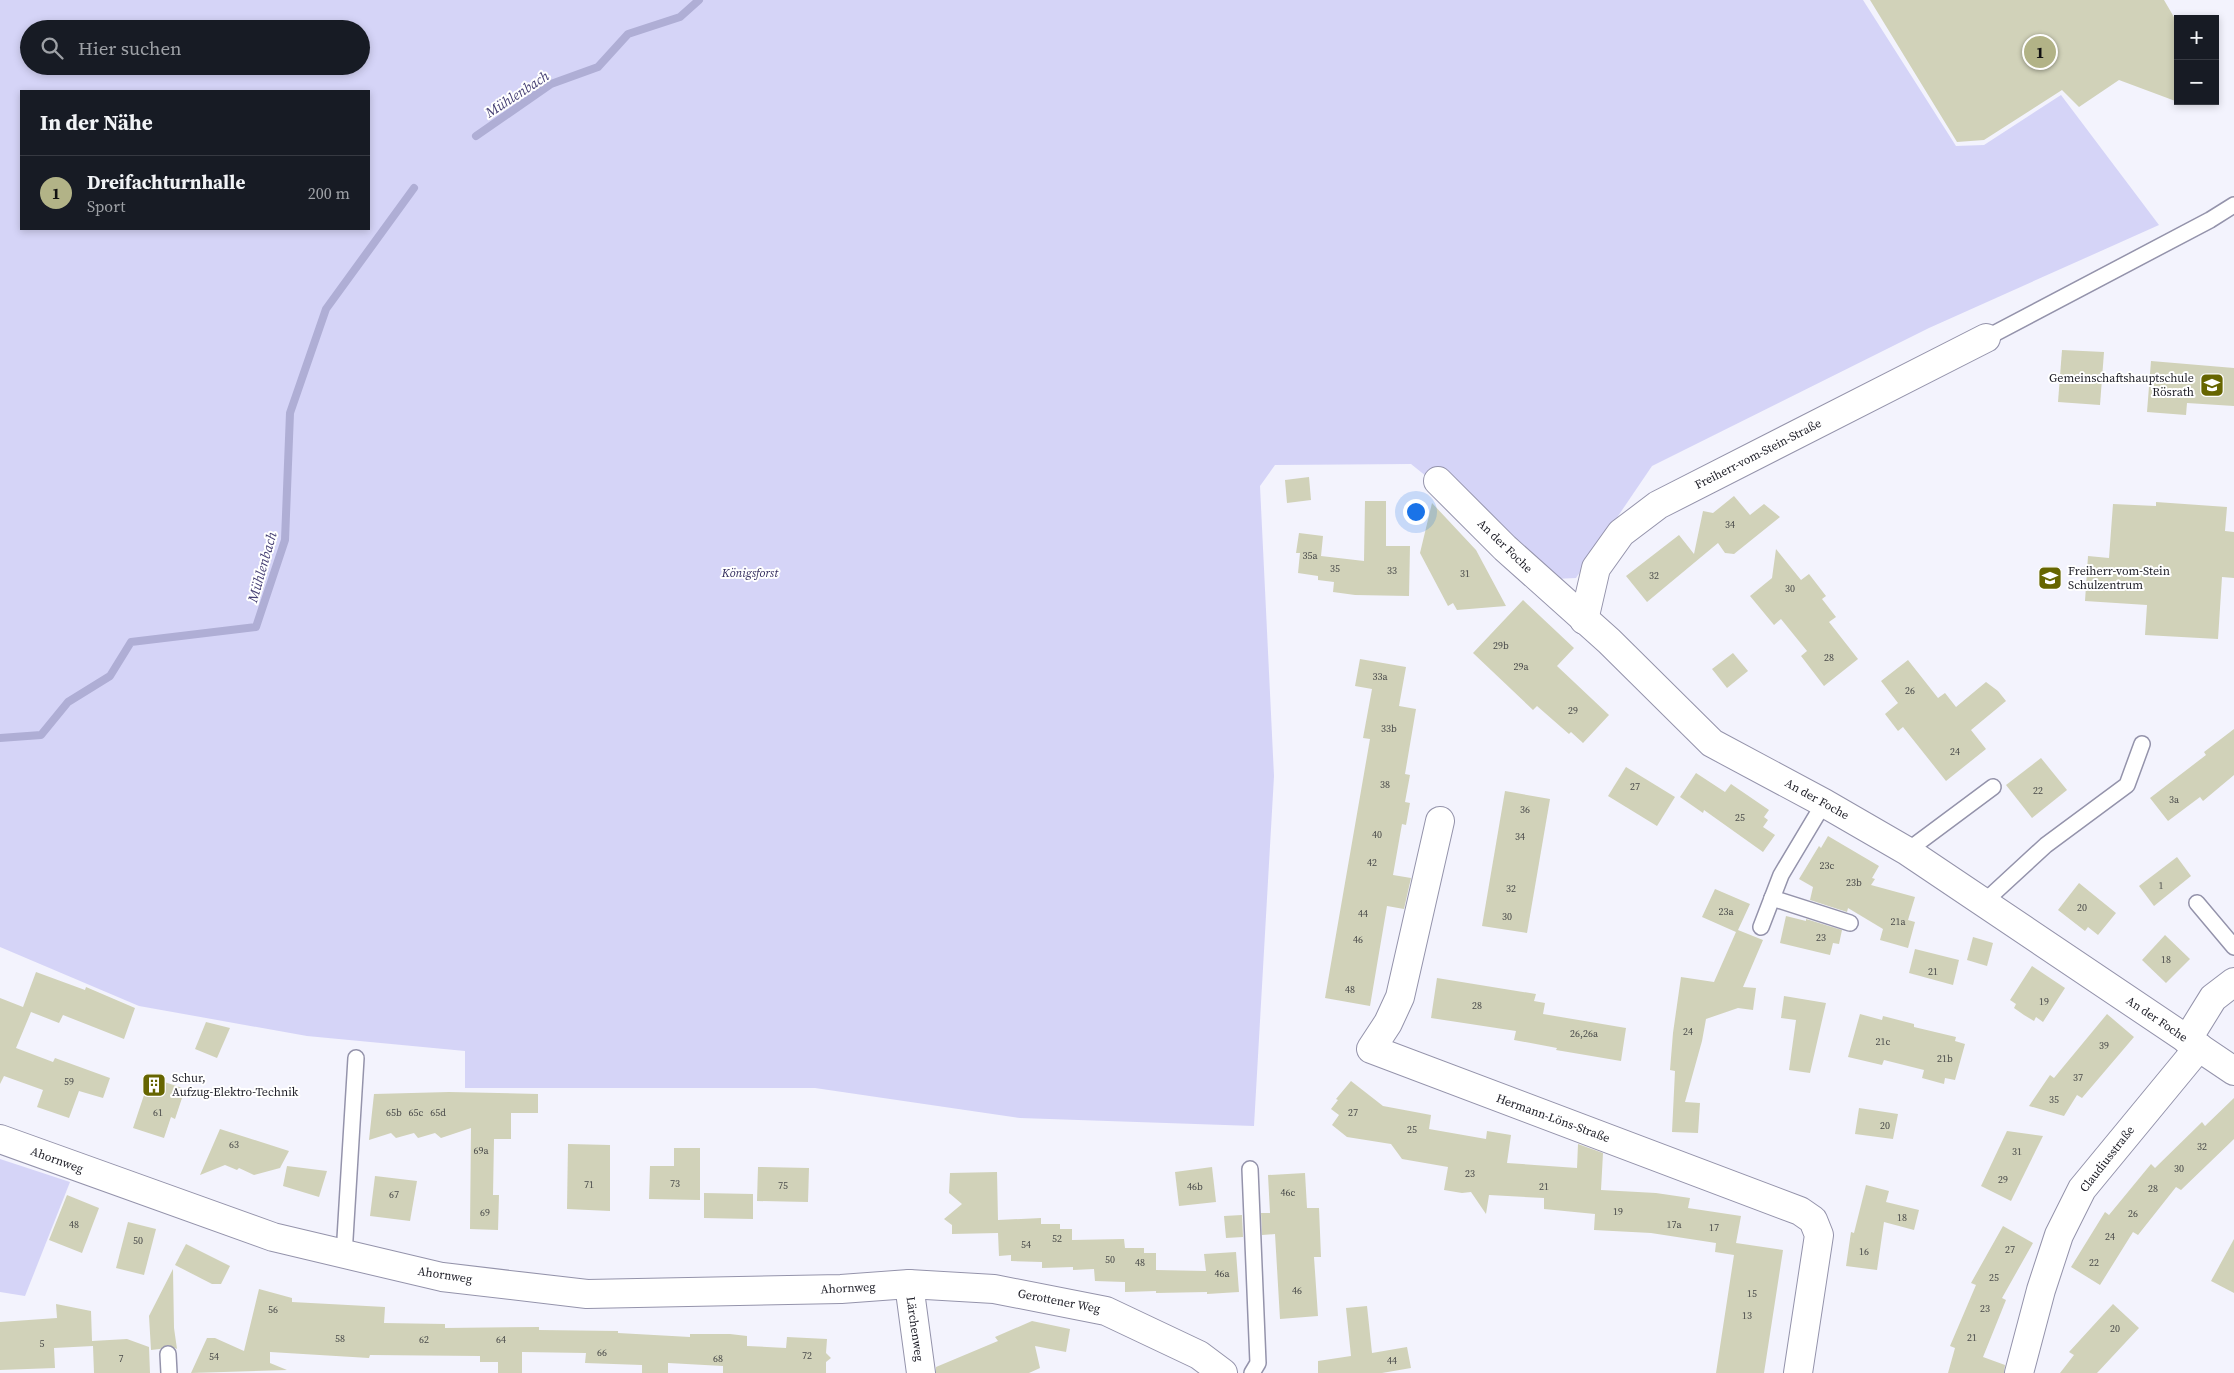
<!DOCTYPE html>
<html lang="de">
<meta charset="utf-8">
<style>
:root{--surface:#171b24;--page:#20242c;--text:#f1f3f6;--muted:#9ea1a6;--line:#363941;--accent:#b2b387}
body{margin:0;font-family:"Source Serif 4",serif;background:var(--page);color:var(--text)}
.controls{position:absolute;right:15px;top:15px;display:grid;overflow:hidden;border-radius:0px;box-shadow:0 2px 8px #0003}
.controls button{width:45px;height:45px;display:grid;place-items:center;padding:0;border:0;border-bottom:1px solid var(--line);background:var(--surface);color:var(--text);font:25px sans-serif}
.you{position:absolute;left:1415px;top:511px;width:18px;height:18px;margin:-12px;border:4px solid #fff;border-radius:50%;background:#1a73e8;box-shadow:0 0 0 8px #1a73e833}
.badge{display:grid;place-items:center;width:32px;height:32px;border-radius:50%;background:var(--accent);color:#111;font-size:16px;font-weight:700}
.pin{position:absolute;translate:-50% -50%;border:2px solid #fff;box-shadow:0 1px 5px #0006}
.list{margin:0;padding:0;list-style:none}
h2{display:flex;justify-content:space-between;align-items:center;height:65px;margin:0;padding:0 20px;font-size:21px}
h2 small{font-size:16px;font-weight:400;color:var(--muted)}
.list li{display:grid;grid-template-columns:32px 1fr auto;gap:15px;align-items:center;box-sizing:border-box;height:75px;padding:0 20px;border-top:1px solid var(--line)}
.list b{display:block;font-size:19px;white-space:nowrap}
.list p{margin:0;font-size:16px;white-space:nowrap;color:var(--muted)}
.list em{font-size:16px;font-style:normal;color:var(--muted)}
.icon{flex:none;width:28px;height:28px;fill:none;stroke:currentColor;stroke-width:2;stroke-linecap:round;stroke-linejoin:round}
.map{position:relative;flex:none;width:2234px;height:1373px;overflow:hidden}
.search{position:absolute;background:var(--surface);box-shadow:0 2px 8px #0003;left:20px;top:20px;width:350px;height:55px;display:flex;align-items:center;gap:12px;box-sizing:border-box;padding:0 18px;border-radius:28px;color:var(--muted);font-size:19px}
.panel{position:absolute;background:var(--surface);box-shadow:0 2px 8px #0003;left:20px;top:90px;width:350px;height:140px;border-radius:0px}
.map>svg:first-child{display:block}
.green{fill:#d5d4f7;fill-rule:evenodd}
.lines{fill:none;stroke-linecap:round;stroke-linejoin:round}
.stream{stroke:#afaed5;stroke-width:8}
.building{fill:#d1d2b9}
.service-casing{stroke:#9493ab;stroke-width:18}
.minor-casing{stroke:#9493ab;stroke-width:30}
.service{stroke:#fff;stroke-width:15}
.minor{stroke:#fff;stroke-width:28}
.labels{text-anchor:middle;stroke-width:4;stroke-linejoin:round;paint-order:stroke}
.number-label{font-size:10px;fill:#494a4a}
.poi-label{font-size:12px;fill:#1c1c25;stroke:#fff;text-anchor:start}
.street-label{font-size:12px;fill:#1c1c25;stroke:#fff}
.park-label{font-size:12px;font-style:italic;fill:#312b5c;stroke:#fff}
.water-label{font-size:14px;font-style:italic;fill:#453f73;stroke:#fff}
</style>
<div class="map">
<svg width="2234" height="1373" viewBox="0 0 2234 1373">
<rect width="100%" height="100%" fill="#f3f3fd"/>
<!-- green -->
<g class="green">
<path d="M0,0H1863L1956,146L1984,145L2061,95L2159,225L1929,328L1652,466L1576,578L1554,579L1411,464L1275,465L1260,486L1274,776L1254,1126L1020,1118L815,1088H465V1051L307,1036L139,1006L0,947ZM29,29H361V66H29ZM21,91H369V229H21Z"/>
<path d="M0,1159L70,1182L25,1296L0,1292Z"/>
</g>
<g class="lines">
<!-- stream -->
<g class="stream">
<path d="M476,136L551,84L598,67L628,34L680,17L699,0"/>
<path d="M0,738L41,735L68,702L110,676L131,642L256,627L285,540L290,413L326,309L414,188"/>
</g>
</g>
<!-- building -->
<g class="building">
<path d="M1870,0H2164L2178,24V102L2119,80L2079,107L2062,90L1984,140L1957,142Z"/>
<path d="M2062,350L2104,352L2100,405L2058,402Z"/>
<path d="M2151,361L2234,368V406L2187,403L2186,415L2147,412Z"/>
<path d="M1309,477L1311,500L1287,503L1285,480Z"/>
<path d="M1734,496L1750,515L1764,504L1780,517L1734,554L1725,553L1718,543L1647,602L1626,576L1679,535L1694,554L1703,511L1713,513Z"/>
<path d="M1365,501H1386V546H1410L1409,596L1355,595L1333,592L1334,582L1318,580V576L1298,573L1300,553H1296L1299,533L1323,536L1321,556L1364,561Z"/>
<path d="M2156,502L2227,507L2225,531L2234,532V578L2222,577L2218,639L2145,635L2147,605L2085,601L2088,556L2109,558L2113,504L2156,506Z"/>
<path d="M1432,503L1476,550L1506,606L1457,610L1453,603L1448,606L1420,553Z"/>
<path d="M1776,549L1801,580L1809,574L1826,596L1822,599L1836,617L1829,622L1858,659L1824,686L1801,656L1807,651L1781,619L1774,625L1750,596L1772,578Z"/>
<path d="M1523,600L1574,648L1557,666L1609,715L1583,743L1571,732L1569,734L1537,706L1533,710L1473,653Z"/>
<path d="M1733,653L1748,671L1727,688L1712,669Z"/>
<path d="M1360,659L1406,667L1399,706L1416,709L1405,774L1410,775L1405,802L1410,803L1406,825L1402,824L1393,875L1411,878L1404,909L1387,906L1370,1006L1325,998L1370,739L1363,738L1372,689L1355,686Z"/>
<path d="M1908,660L1938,698L1945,693L1956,707L1986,682L1998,691L2006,701L1971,730L1986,749L1946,781L1903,727L1898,731L1885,714L1898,703L1881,681Z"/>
<path d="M2234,729V775L2203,801L2200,797L2168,821L2150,798L2206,755L2204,752Z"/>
<path d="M2041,758L2067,790L2032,818L2006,785Z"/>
<path d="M1626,767L1675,797L1657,826L1608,796Z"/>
<path d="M1696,773L1725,792L1731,784L1769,810L1764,817L1768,820L1763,827L1775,835L1763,852L1704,810L1703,813L1680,797Z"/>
<path d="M1505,791L1550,799L1527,933L1482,926Z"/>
<path d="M1828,836L1879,866L1872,878L1875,879L1871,885L1915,897L1908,920L1915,922L1908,948L1880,940L1883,929L1848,908L1847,912L1810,900L1813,887L1799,879L1819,846L1821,848Z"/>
<path d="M2177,857L2191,876L2154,906L2139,886Z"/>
<path d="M2079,883L2116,913L2098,935L2088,927L2085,931L2058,910Z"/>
<path d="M1715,889L1750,904L1738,930L1763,940L1743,987L1756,988L1753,1010L1738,1008L1706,1019L1702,1041L1685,1102L1700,1103L1698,1133L1672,1132L1675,1071L1670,1070L1673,1033L1681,977L1714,982L1736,932L1702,917Z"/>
<path d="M1786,916L1806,921V919L1842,930L1839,944L1833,943L1830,955L1780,943Z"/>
<path d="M2165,935L2190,959L2166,983L2142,960Z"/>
<path d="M1973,937L1993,943L1987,966L1967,960Z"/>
<path d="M1915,949L1959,960L1953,985L1909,973Z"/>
<path d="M2032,966L2065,988L2043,1022L2036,1017L2034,1021L2024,1015L2014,1008L2016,1004L2010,1000Z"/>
<path d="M36,972L85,990L86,987L135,1008L124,1039L63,1015L59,1023L31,1012L16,1048L53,1062L55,1058L110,1078L103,1098L79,1091L69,1118L37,1107L43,1090L4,1076L0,1084V998L23,1007Z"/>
<path d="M1437,978L1536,994L1534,1001L1545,1003L1543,1014L1626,1028L1621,1061L1556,1050L1557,1048L1514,1040L1516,1031L1431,1018Z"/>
<path d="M1784,996L1826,1003L1810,1073L1789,1070L1796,1020L1781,1018Z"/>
<path d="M1860,1014L1882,1020L1883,1016L1914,1024V1027L1956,1037L1955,1041L1965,1044L1955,1080L1945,1078L1944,1084L1922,1078L1924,1070L1884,1060L1882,1065L1848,1057Z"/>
<path d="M2107,1014L2134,1037L2082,1098L2077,1095L2064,1116L2029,1106L2050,1075L2054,1078Z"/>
<path d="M206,1022L230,1028L217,1058L195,1049Z"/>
<path d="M150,1077L185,1089L175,1119L171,1117L164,1138L133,1128Z"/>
<path d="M1351,1081L1383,1106L1431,1115L1429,1129L1486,1139L1487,1131L1511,1135L1507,1163L1577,1168L1578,1144L1603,1153L1601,1190L1656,1193L1690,1198L1688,1208L1741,1216L1736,1243L1783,1250L1764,1373H1716L1734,1255L1715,1252L1716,1243L1651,1233L1594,1230L1595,1214L1544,1209V1198L1489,1195L1486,1214L1471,1192L1462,1193L1444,1190L1448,1167L1402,1159L1391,1144L1347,1137L1332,1125L1339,1115L1331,1109L1338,1100L1336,1099Z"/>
<path d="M449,1092L538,1094V1113H511V1139H494L493,1195H499L498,1230L470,1229L471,1128L441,1138L435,1133L418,1138L414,1133L396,1138L391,1133L369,1140L374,1094Z"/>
<path d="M2234,1098V1139L2181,1190L2176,1187L2138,1235L2133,1232L2100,1285L2071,1267L2105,1212L2109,1215L2151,1164L2155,1168L2202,1122L2205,1126Z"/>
<path d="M1859,1108L1898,1114L1893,1139L1855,1134Z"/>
<path d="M220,1129L242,1136L289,1151L280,1168L254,1175L239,1168L237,1170L225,1165L200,1175Z"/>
<path d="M2007,1131L2043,1136L2011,1201L1981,1186Z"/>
<path d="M568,1144L610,1145V1211L567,1209Z"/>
<path d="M674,1148H700V1200L649,1199L650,1166H674Z"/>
<path d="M287,1166L327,1171L319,1197L283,1186Z"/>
<path d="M758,1167L809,1168L808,1202L757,1201Z"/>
<path d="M1212,1167L1216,1202L1179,1206L1175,1172Z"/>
<path d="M997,1172L998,1220L1041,1218V1224H1060V1229H1072V1240L1124,1239L1125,1248H1144V1253H1156V1270L1206,1271L1204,1254L1236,1252L1239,1292L1207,1294V1292L1156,1293V1291L1125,1292V1282L1095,1281L1094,1269L1073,1270V1267L1042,1268V1262L1011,1261V1255L999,1256L998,1233L952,1234V1225L944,1219L962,1204L949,1193L950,1173Z"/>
<path d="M1305,1173L1307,1208H1319L1321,1257H1314L1318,1316L1280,1319L1275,1234L1262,1235L1261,1213H1270L1268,1175Z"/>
<path d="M375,1176L417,1181L410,1221L370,1216Z"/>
<path d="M1866,1185L1889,1191L1886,1202L1919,1210L1914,1230L1884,1222L1877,1270L1846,1266L1851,1232L1854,1233Z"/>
<path d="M704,1193L753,1194V1219L704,1218Z"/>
<path d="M67,1195L99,1208L82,1253L49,1240Z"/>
<path d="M1242,1215L1243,1237L1226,1238L1224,1216Z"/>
<path d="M128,1222L156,1229L144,1275L116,1268Z"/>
<path d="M2003,1226L2033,1243L2002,1298L2006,1300L1983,1357L2005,1365L2004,1373H1948L1955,1348L1950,1346L1976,1285L1971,1283Z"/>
<path d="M2234,1239V1293L2211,1281Z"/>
<path d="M186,1244L230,1266L221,1284H212L175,1265Z"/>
<path d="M173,1269L174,1328L177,1349L168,1345L160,1349L151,1350L149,1316Z"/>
<path d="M259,1289L292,1298V1302L385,1307L384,1323L445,1324V1328L539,1327V1330L618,1331V1333L690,1337V1334H730L747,1336V1346L786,1348L787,1337L827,1339L826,1353L831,1358L826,1362V1373H723V1366L668,1363V1373H642V1365L585,1363L586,1353L522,1352V1373H498V1362H480V1356L370,1355L369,1358L270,1352V1363L287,1370L191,1373L207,1338H215L244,1351Z"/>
<path d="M56,1304L91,1311L92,1341L127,1339L149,1347L150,1373H94L93,1346L54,1348L55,1368L0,1370V1322L57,1318Z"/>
<path d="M2113,1304L2139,1328L2097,1373H2060L2074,1355L2069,1352Z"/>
<path d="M1367,1306L1372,1353L1407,1347L1411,1368L1382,1373H1318V1361L1351,1356L1346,1308Z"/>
<path d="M1032,1321L1070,1329L1066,1352L1035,1346L1040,1368L1029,1373H936V1367L998,1341L995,1337Z"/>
</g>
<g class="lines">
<!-- service casing -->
<g class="service-casing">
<g id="service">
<path d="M1986,338L2210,220L2234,205"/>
<path d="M1907,851L1993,787"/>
<path d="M1772,898L1850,923"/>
<path d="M1983,903L2046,845L2127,785L2142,744"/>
<path d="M2197,903L2234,947"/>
<path d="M1761,927L1781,875L1824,803"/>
<path d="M1250,1169L1258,1363L1252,1373"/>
<path d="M344,1255L356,1058"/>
<path d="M168,1354L169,1373"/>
</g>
</g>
<!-- minor casing -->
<g class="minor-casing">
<g id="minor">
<path d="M1438,481L1505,548L1609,641L1712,743L1824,803L1907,851L2234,1071"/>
<path d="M1584,620L1596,568L1621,533L1658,505L1986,338"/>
<path d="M1440,821L1400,997L1388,1023L1371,1049L1800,1211L1813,1220L1819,1235L1798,1373"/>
<path d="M2187,1040L2213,998L2234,982"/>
<path d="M0,1139L273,1237L442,1277L587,1294L841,1289L909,1284L994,1289L1106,1311L1199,1355L1223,1373"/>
<path d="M909,1284L921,1373"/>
<path d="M2019,1373L2041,1290L2059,1235L2082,1189L2199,1047"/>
</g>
</g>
<!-- service -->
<use href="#service" class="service"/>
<!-- minor -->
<use href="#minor" class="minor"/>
</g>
<!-- icons -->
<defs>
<g id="school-square" transform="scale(1.25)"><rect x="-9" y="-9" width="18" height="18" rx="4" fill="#666500" stroke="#fff"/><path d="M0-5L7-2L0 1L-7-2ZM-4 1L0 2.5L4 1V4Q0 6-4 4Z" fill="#fff"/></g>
<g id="building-square" transform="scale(1.25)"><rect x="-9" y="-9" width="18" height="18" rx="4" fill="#666500" stroke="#fff"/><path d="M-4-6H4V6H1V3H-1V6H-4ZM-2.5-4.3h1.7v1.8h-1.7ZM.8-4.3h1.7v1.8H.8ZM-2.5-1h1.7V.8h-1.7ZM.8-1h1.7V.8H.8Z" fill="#fff"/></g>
</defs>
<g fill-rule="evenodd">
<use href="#school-square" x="2212" y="385"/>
<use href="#school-square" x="2050" y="578"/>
<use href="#building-square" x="154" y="1085"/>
</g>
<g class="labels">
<!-- number labels -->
<g class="number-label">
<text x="1730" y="528">34</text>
<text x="1310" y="559">35a</text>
<text x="1335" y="572">35</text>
<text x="1392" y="574">33</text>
<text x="1465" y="577">31</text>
<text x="1654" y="579">32</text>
<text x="1790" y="592">30</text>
<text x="1501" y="649">29b</text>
<text x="1829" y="661">28</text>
<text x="1521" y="670">29a</text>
<text x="1380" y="680">33a</text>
<text x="1910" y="694">26</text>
<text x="1573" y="714">29</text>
<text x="1389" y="732">33b</text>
<text x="1955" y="755">24</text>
<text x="1385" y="788">38</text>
<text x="1635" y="790">27</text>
<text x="2038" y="794">22</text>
<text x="2174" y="803">3a</text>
<text x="1525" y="813">36</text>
<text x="1740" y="821">25</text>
<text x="1377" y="838">40</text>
<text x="1520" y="840">34</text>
<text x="1372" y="866">42</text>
<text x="1827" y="869">23c</text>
<text x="1854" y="886">23b</text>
<text x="2161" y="889">1</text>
<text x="1511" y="892">32</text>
<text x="2082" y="911">20</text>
<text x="1726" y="915">23a</text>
<text x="1363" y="917">44</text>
<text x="1507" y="920">30</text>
<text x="1898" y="925">21a</text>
<text x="1821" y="941">23</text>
<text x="1358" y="943">46</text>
<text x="2166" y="963">18</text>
<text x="1933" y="975">21</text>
<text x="1350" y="993">48</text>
<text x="2044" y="1005">19</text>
<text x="1477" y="1009">28</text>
<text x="1688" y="1035">24</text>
<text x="1584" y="1037">26,26a</text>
<text x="1883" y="1045">21c</text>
<text x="2104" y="1049">39</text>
<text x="1945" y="1062">21b</text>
<text x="2078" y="1081">37</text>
<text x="69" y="1085">59</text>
<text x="2054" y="1103">35</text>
<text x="158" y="1116">61</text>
<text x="394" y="1116">65b</text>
<text x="416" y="1116">65c</text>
<text x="438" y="1116">65d</text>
<text x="1353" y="1116">27</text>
<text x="1885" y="1129">20</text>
<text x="1412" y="1133">25</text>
<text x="234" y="1148">63</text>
<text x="2202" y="1150">32</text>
<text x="481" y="1154">69a</text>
<text x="2017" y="1155">31</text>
<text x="2179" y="1172">30</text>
<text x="1470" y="1177">23</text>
<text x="2003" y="1183">29</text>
<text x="675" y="1187">73</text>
<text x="589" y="1188">71</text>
<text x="783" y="1189">75</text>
<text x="1195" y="1190">46b</text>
<text x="1544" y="1190">21</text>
<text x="2153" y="1192">28</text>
<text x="1288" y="1196">46c</text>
<text x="394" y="1198">67</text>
<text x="1618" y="1215">19</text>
<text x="485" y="1216">69</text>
<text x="2133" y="1217">26</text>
<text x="1902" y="1221">18</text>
<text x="74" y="1228">48</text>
<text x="1674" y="1228">17a</text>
<text x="1714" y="1231">17</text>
<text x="2110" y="1240">24</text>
<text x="1057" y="1242">52</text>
<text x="138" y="1244">50</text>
<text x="1026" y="1248">54</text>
<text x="2010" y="1253">27</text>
<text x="1864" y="1255">16</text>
<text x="1110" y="1263">50</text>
<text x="1140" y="1266">48</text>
<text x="2094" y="1266">22</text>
<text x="1222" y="1277">46a</text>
<text x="1994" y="1281">25</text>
<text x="1297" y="1294">46</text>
<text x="1752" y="1297">15</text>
<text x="1985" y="1312">23</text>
<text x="273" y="1313">56</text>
<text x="1747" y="1319">13</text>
<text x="2115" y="1332">20</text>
<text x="1972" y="1341">21</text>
<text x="340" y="1342">58</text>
<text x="424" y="1343">62</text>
<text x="501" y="1343">64</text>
<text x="42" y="1347">5</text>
<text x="602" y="1356">66</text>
<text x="807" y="1359">72</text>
<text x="214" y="1360">54</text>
<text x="121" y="1362">7</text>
<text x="718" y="1362">68</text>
<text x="1392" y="1364">44</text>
</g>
<!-- poi labels -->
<g class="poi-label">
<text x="2194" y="382" text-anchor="end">Gemeinschaftshauptschule<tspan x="2194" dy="14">Rösrath</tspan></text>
<text x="2068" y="575">Freiherr-vom-Stein<tspan x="2068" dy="14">Schulzentrum</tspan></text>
<text x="172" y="1082">Schur,<tspan x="172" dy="14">Aufzug-Elektro-Technik</tspan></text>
</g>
<!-- street labels -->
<g class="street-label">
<text transform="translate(1758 454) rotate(-27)" y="4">Freiherr-vom-Stein-Straße</text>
<text transform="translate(1505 546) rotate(44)" y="4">An der Foche</text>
<text transform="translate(1817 799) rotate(29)" y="4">An der Foche</text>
<text transform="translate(2157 1019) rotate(34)" y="4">An der Foche</text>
<text transform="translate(1553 1118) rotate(20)" y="4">Hermann-Löns-Straße</text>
<text transform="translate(2107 1159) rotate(-52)" y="4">Claudiusstraße</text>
<text transform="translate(57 1160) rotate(20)" y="4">Ahornweg</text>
<text transform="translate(445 1275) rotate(9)" y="4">Ahornweg</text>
<text transform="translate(848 1288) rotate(-3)" y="4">Ahornweg</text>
<text transform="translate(1059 1301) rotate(11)" y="4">Gerottener Weg</text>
<text transform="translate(915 1329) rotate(82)" y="4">Lärchenweg</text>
</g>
<!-- park labels -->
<g class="park-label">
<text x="750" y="577">Königsforst</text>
</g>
<!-- water labels -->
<g class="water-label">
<text transform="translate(517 94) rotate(-33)" y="5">Mühlenbach</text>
<text transform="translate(262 567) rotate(-74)" y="5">Mühlenbach</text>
</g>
</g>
</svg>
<div class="controls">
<button>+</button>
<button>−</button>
</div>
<div class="you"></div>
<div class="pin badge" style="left:2040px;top:52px">1</div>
<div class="search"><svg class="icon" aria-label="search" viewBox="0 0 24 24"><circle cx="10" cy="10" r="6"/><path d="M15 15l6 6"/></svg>Hier suchen</div>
<section class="panel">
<h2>In der Nähe<small></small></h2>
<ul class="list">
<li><span class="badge">1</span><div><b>Dreifachturnhalle</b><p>Sport</p></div><em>200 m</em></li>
</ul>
</section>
</div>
